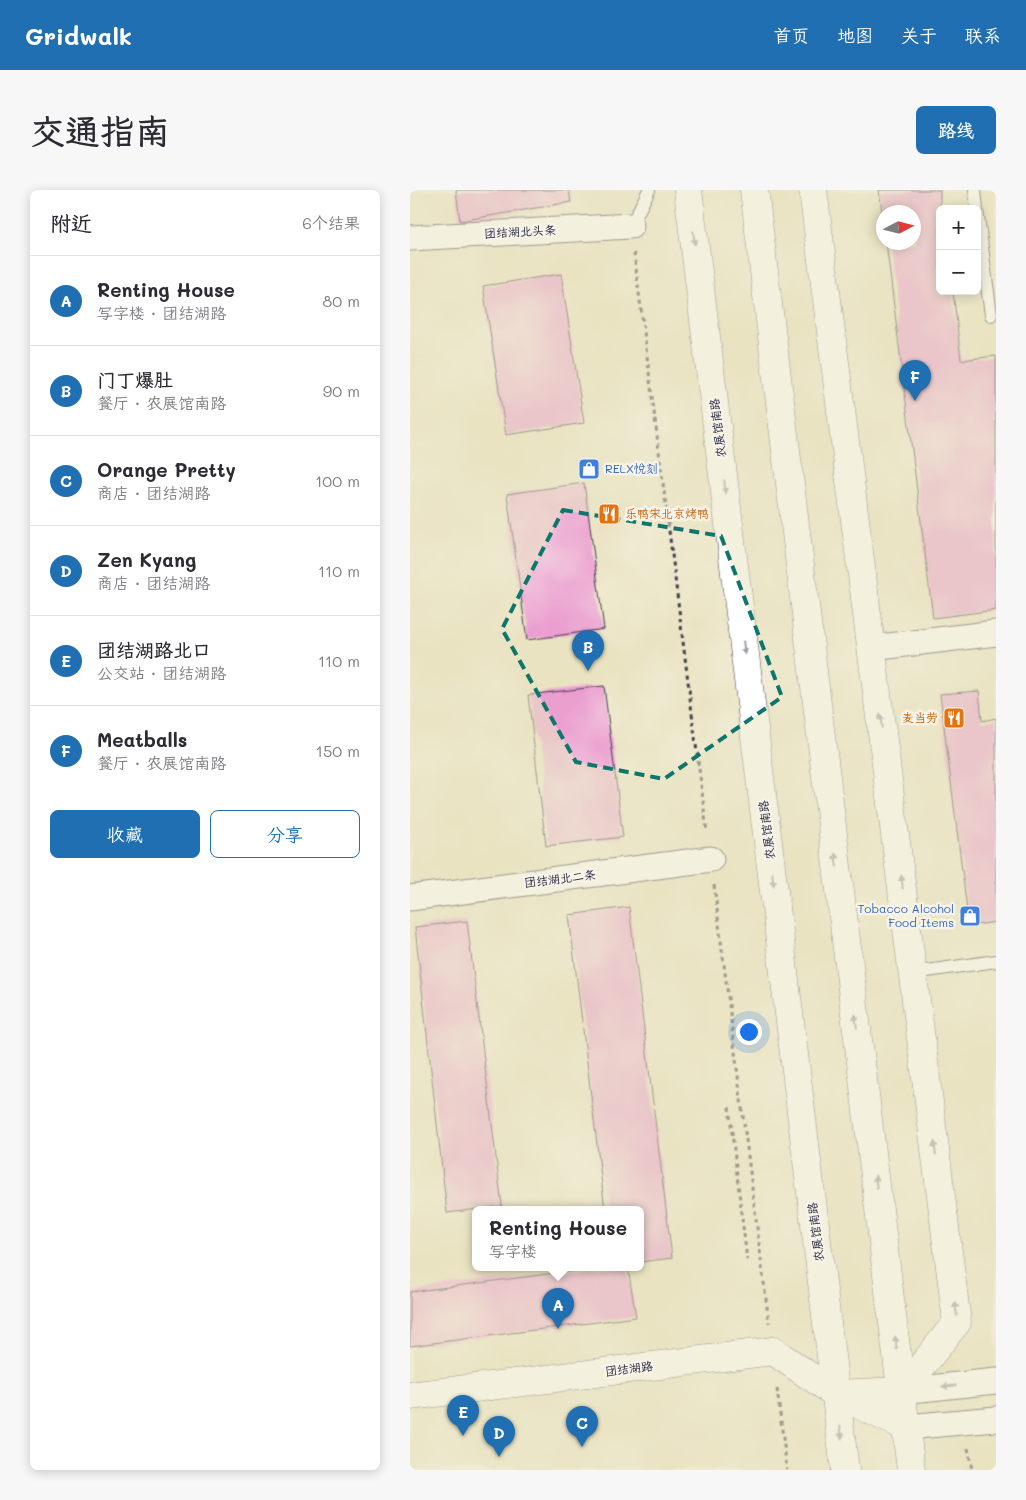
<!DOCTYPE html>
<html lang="zh">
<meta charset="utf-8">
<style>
:root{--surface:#fff;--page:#f7f7f7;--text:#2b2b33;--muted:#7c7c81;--line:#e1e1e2;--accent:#1f6fb2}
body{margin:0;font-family:Mali,"LXGW WenKai TC",sans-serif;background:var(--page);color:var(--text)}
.controls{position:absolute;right:15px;top:15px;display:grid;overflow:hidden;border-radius:8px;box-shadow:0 2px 12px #0003}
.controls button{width:45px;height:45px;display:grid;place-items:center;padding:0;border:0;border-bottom:1px solid var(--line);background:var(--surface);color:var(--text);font:25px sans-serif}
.compass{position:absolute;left:466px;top:15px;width:45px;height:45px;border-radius:50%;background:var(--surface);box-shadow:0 2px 12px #0003;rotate:83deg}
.you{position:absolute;left:338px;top:841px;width:18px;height:18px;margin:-12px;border:4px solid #fff;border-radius:50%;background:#1a73e8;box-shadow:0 0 0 8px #1a73e833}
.badge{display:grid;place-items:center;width:32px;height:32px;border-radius:50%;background:var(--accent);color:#fff;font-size:16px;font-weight:700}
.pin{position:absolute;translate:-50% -41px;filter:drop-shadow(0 1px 2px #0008)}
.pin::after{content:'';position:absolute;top:26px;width:18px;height:15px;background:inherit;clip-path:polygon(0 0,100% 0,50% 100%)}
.popup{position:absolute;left:62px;top:1016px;width:172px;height:65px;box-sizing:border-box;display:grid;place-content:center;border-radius:8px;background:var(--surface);filter:drop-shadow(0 1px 4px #0005);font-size:16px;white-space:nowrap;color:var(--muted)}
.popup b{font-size:19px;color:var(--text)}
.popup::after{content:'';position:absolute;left:50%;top:100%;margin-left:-10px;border:10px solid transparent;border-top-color:var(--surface)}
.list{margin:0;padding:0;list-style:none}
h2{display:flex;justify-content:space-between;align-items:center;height:65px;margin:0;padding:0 20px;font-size:21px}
h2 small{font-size:16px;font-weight:400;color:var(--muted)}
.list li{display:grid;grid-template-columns:32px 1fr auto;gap:15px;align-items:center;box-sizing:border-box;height:90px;padding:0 20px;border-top:1px solid var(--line)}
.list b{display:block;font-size:19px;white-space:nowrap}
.list p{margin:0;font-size:16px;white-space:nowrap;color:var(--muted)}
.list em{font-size:16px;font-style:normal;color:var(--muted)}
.actions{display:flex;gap:10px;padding:15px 20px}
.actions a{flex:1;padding:11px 0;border:1px solid var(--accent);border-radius:8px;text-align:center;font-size:18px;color:var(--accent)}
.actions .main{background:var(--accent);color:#fff}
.map{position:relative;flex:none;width:586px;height:1280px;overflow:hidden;border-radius:8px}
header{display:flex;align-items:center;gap:30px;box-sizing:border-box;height:70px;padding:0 25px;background:var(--accent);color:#fff}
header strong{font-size:24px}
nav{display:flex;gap:28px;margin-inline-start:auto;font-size:18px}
.intro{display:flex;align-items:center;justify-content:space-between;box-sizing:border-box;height:120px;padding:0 30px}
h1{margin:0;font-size:35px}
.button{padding:12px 22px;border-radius:8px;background:var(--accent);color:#fff;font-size:18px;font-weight:700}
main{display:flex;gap:30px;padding:0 30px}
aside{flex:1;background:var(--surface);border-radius:8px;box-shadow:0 2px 12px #0003}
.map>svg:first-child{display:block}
.building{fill:#eb9fd0}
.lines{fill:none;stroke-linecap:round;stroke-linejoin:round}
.lane-casing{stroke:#403f4f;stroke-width:14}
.street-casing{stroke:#403f4f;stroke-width:27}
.secondary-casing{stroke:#403f4f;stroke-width:29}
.primary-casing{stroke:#403f4f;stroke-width:29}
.path{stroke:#403f4f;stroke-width:3;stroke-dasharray:4 4;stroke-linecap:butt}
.lane{stroke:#fff;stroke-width:12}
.street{stroke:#fff;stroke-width:25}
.secondary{stroke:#fff;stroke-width:28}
.primary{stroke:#fff;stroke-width:28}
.oneway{fill:#9c9ca7}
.marked{fill:none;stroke:#0f766e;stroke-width:4;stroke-dasharray:10 6;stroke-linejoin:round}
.labels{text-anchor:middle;stroke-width:5;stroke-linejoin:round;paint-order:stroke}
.street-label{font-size:12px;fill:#22223b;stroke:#f7f3e8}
.shop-label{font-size:12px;fill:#366cbe;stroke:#f7f3e8;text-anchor:start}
.food-label{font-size:12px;fill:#c56008;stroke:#f7f3e8;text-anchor:start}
</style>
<header>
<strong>Gridwalk</strong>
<nav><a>首页</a><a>地图</a><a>关于</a><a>联系</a></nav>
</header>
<div class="intro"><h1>交通指南</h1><a class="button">路线</a></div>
<main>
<aside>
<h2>附近<small>6个结果</small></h2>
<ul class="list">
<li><span class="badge">A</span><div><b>Renting House</b><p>写字楼 · 团结湖路</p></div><em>80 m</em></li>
<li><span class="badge">B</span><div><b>门丁爆肚</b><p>餐厅 · 农展馆南路</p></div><em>90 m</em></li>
<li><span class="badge">C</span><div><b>Orange Pretty</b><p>商店 · 团结湖路</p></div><em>100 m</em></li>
<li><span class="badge">D</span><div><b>Zen Kyang</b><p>商店 · 团结湖路</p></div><em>110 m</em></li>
<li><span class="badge">E</span><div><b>团结湖路北口</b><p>公交站 · 团结湖路</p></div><em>110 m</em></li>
<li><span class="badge">F</span><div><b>Meatballs</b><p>餐厅 · 农展馆南路</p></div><em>150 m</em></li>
</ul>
<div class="actions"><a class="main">收藏</a><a>分享</a></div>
</aside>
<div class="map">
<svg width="586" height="1280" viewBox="0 0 586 1280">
<rect width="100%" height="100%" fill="#f7f3e8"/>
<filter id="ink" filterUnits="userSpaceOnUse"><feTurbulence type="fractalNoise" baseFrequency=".02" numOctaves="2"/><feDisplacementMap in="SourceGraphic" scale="10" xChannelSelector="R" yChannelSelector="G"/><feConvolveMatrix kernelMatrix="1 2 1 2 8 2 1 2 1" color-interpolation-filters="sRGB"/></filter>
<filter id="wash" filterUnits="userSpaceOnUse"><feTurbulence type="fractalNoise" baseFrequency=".0096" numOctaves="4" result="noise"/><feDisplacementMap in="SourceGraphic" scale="20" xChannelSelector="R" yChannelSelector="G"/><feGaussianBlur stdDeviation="1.12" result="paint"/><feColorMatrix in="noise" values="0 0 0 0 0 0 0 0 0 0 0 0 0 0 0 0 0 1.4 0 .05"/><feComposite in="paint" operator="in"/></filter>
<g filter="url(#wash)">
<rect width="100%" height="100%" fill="#eae3c2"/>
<g id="blocks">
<!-- building -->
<g class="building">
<path d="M46,0H159L161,12L50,31Z"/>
<path d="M469,0H530V101H543L551,170L586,166V420L523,428L476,52H504V22H474V35Z"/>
<path d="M151,84L174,233L96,245L73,96Z"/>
<path d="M174,293L194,439L117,450L97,304Z"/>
<path d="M194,496L213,647L136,656L118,505Z"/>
<path d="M569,501L572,531L586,528V732L559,736L530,504Z"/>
<path d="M219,717L262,1068L230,1072V1020H195L159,725Z"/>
<path d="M57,731L92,1016L37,1023L5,737Z"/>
<path d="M184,1078H218L226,1127L0,1156V1102Z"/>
</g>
</g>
</g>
<g filter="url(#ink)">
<use href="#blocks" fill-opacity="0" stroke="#403f4f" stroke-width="1"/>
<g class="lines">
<!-- lane casing -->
<g class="lane-casing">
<g id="lane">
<path d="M565,0L567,19"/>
<path d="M567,20L581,125"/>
<path d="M221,36L239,0"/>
<path d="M503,783L586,771"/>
</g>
</g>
<!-- street casing -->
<g class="street-casing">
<g id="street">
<path d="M0,48L221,36"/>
<path d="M462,458L586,443"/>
<path d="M0,708L301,669"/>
<path d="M492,1201L586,1191"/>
<path d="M496,1237L586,1229"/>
</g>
</g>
<!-- secondary casing -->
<g class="secondary-casing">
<g id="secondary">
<path d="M403,0L547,1132L492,1201L426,1204"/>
<path d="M0,1206L363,1161L426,1204L496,1237"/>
</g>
</g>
<!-- primary casing -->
<g class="primary-casing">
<g id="primary">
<path d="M278,0L435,1280"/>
<path d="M344,0L501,1280"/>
</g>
</g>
<!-- path -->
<g class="path">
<path d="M224,63L297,642"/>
<path d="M304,695L359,1133"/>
<path d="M319,917L337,1070"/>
<path d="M367,1199L377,1280"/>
<path d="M558,1258L562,1280"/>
</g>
<!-- lane -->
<use href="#lane" class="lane"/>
<!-- street -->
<use href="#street" class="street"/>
<!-- secondary -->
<use href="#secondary" class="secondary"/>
<!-- primary -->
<use href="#primary" class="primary"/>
</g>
<!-- one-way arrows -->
<defs><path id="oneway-solid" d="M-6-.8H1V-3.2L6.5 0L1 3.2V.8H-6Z" transform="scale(1.25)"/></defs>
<g class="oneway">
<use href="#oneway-solid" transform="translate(284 48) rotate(83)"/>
<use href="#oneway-solid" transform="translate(315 297) rotate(83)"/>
<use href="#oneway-solid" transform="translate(334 458) rotate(83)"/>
<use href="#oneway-solid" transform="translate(471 531) rotate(-97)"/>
<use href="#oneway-solid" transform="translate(426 670) rotate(-97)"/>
<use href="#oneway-solid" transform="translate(363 689) rotate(83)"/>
<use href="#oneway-solid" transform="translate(492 692) rotate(-97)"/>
<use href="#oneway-solid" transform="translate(446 831) rotate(-97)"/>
<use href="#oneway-solid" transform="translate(525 958) rotate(-97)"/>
<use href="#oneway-solid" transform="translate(466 992) rotate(-97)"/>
<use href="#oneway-solid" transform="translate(546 1119) rotate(-97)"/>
<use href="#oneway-solid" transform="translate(486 1153) rotate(-97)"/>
<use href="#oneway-solid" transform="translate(539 1196) rotate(174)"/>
<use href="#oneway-solid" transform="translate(431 1242) rotate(83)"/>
</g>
</g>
<!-- marked area -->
<path d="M0 0H586V1280H0ZM153,320L311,346L372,507L254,589L166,572L92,439Z" fill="#eae3c2" fill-opacity=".55" fill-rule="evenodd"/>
<path class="marked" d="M153,320L311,346L372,507L254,589L166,572L92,439Z"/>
<!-- icons -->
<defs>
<g id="shop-square" transform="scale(1.125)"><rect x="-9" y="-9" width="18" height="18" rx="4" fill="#3f7fe0" stroke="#f7f3e8"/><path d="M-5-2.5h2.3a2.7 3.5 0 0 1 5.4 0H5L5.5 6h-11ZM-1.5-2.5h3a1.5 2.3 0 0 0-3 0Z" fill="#fff"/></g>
<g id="restaurant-square" transform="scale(1.125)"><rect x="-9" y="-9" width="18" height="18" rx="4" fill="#e8710a" stroke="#f7f3e8"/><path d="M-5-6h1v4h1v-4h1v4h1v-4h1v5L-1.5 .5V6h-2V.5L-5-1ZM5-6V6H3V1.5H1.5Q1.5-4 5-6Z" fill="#fff"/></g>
</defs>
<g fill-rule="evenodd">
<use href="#shop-square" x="179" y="279"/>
<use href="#restaurant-square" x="199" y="324"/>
<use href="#restaurant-square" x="544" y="528"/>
<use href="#shop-square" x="560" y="726"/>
</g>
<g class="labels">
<!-- street labels -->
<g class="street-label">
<text transform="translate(110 42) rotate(-3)" y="4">团结湖北头条</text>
<text transform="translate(308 238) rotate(-97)" y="4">农展馆南路</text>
<text transform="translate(357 640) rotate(-97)" y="4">农展馆南路</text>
<text transform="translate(150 689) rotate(-7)" y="4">团结湖北二条</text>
<text transform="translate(406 1042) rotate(-97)" y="4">农展馆南路</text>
<text transform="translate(219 1179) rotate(-7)" y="4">团结湖路</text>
</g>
<!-- shop labels -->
<g class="shop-label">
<text x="195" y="283">RELX悦刻</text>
<text x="544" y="723" text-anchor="end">Tobacco Alcohol<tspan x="544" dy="14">Food Items</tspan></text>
</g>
<!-- food labels -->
<g class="food-label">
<text x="215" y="328">乐鸭宋北京烤鸭</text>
<text x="528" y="532" text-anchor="end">麦当劳</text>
</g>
</g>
</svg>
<div class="controls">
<button>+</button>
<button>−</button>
</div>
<svg class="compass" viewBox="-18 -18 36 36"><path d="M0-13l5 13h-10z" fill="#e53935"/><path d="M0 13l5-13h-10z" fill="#7c7c81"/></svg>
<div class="you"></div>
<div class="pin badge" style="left:148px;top:1139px">A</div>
<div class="popup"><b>Renting House</b>写字楼</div>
<div class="pin badge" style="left:178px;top:481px">B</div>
<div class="pin badge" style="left:172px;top:1257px">C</div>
<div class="pin badge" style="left:89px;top:1267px">D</div>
<div class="pin badge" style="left:53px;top:1246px">E</div>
<div class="pin badge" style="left:505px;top:211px">F</div>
</div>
</main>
